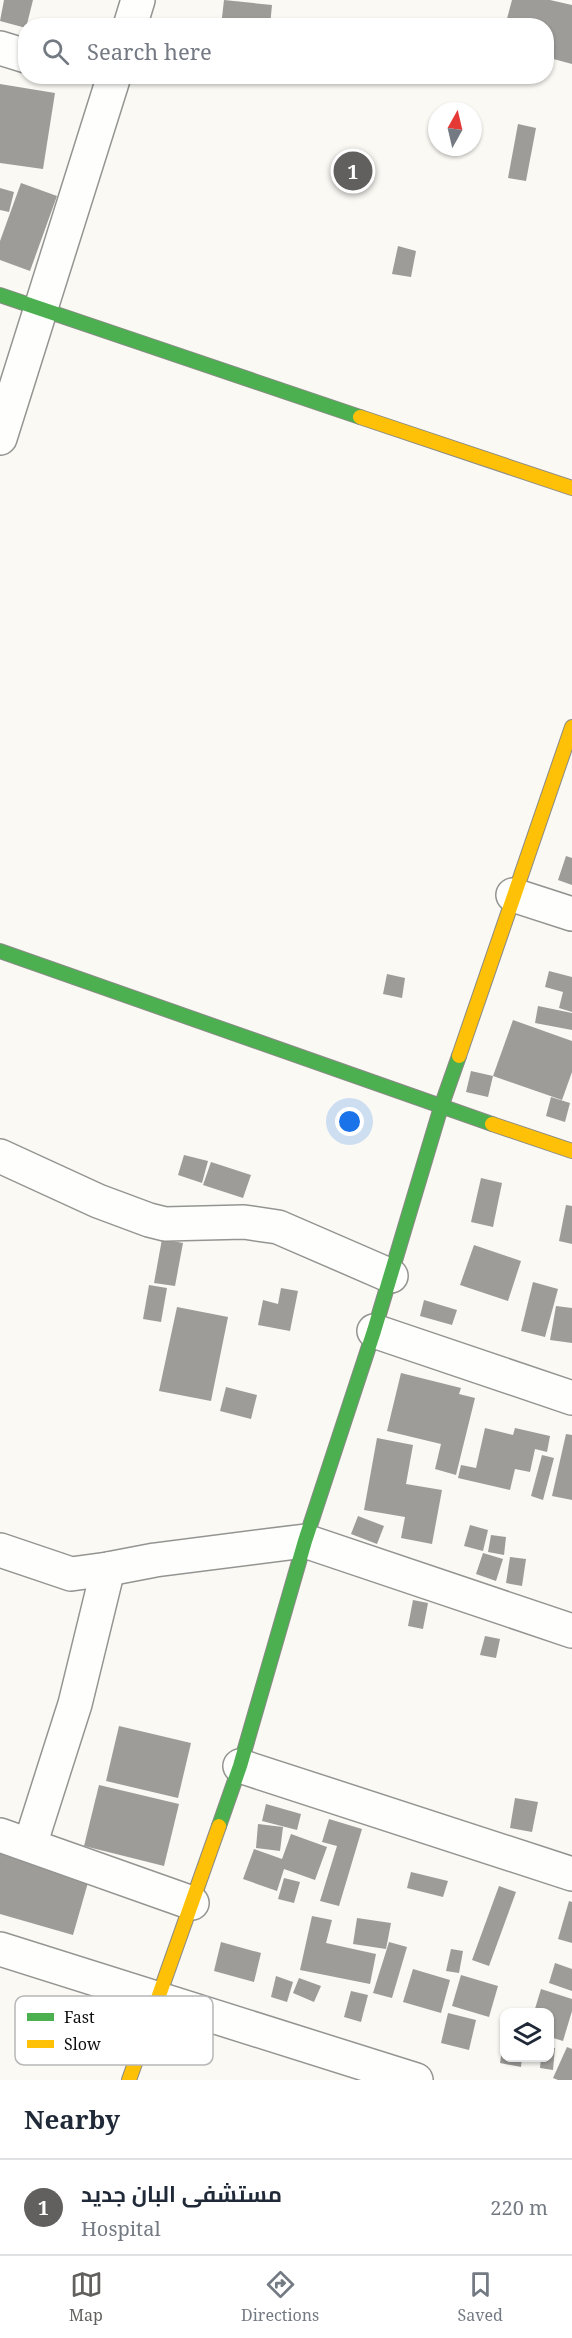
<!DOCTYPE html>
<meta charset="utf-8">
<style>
:root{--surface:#fff;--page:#f6f6f7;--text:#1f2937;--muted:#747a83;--line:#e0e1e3;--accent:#61605e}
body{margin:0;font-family:"Noto Serif",Cairo,serif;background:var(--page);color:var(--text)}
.controls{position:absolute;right:18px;bottom:18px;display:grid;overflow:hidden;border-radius:12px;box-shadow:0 2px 4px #0004}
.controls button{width:54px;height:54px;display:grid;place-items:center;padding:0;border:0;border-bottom:2px solid var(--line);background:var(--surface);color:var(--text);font:30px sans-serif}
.compass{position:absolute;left:428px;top:102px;width:54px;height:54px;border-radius:50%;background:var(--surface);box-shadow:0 2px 4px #0004;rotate:8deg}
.you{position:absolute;left:350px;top:1122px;width:21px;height:21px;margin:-15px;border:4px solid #fff;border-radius:50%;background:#1a73e8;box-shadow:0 0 0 9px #1a73e833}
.badge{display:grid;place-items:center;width:39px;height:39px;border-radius:50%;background:var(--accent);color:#fff;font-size:20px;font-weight:700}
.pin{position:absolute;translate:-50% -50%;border:3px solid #fff;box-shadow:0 2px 6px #0006}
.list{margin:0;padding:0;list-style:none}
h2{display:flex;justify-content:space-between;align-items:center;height:78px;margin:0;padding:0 24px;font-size:26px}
h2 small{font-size:20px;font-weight:400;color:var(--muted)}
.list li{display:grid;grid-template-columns:39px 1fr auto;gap:18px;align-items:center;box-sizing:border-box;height:96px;padding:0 24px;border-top:2px solid var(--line)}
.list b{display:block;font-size:22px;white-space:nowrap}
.list p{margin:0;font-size:20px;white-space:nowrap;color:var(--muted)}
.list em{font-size:20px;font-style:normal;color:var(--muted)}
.icon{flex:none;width:33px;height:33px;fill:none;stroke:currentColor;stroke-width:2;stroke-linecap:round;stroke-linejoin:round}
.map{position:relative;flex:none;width:572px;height:2080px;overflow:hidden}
.search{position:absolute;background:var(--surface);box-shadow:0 2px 4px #0004;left:18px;right:18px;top:18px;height:66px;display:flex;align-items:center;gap:15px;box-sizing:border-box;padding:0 21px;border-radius:24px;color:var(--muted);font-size:22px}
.sheet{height:174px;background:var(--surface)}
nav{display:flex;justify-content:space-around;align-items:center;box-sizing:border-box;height:84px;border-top:2px solid var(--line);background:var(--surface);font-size:16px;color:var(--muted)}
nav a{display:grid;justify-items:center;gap:3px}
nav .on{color:var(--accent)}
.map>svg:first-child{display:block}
.building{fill:#9e9c99}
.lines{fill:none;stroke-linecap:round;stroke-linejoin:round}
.street-casing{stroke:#949492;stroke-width:36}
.fast-casing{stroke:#8b8a88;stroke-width:16}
.slow-casing{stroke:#8b8a88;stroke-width:16}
.street{stroke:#fefefd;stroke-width:33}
.fast{stroke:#4caf50;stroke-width:14}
.slow{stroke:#ffc107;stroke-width:14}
.key{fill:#fff;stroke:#b7b7b7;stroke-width:1.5}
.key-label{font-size:16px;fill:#0e0e0e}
</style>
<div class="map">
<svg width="572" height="2080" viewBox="0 0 572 2080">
<rect width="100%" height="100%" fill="#faf9f4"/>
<!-- building -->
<g class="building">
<path d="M4,0H33L26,28L0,21Z"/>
<path d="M224,0L272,5L270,26H221Z"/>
<path d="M512,0H550L572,5V64L546,57V26H505Z"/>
<path d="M0,84L55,93L43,169L0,163Z"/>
<path d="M518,124L536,128L526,181L508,178Z"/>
<path d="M21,183L57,196L30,271L0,260V241Z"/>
<path d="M0,188L14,192L9,212L0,210Z"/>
<path d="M398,246L416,251L411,277L392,274Z"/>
<path d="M566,856L572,858V885L558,880Z"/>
<path d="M549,971L572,977V1012L559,1008L563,992L545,987Z"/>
<path d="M387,974L405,978L402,998L383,994Z"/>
<path d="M538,1006L572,1013V1030L535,1023Z"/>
<path d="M513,1020L572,1041V1072L562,1100L493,1076Z"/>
<path d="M471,1071L493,1076L488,1097L466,1092Z"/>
<path d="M551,1097L570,1103L565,1122L546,1116Z"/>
<path d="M184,1155L208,1161L202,1183L178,1175Z"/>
<path d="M211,1162L251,1175L243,1198L203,1185Z"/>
<path d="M481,1178L502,1183L493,1227L471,1222Z"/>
<path d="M566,1205L572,1206V1244L559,1241Z"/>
<path d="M162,1239L183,1243L175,1286L154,1283Z"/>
<path d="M474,1245L521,1261L508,1301L460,1285Z"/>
<path d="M533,1282L558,1289L545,1337L521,1331Z"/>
<path d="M149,1285L167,1288L161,1322L143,1319Z"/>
<path d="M281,1288L298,1291L290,1331L258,1325L263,1300L278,1304Z"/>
<path d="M424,1300L457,1310L452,1325L420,1316Z"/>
<path d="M556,1306L572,1308V1343L550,1340Z"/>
<path d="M177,1307L228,1317L211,1401L159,1391Z"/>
<path d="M401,1373L461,1388L459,1394L475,1398L456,1475L435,1469L441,1444L387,1431Z"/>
<path d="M226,1387L257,1395L251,1419L220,1411Z"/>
<path d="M485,1428L513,1435L515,1428L550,1436L547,1452L535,1449L530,1472L515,1469L510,1490L458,1478L461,1465L476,1468Z"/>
<path d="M566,1434L572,1435V1500L552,1496Z"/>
<path d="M377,1438L413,1445L406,1484L442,1490L432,1544L401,1538L405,1517L364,1510Z"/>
<path d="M542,1455L554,1458L543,1500L531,1496Z"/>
<path d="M358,1516L384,1526L377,1544L351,1534Z"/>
<path d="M470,1525L488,1530L483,1551L464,1546Z"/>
<path d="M491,1535L506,1537L504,1555L488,1552Z"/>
<path d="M483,1553L503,1559L496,1581L476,1574Z"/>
<path d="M510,1557L526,1559L522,1586L506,1583Z"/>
<path d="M413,1600L428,1603L423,1629L408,1626Z"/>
<path d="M485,1636L500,1639L496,1658L480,1655Z"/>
<path d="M119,1726L191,1743L178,1798L106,1781Z"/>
<path d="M99,1785L179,1804L164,1866L84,1846Z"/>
<path d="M515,1798L538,1802L532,1832L510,1828Z"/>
<path d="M266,1804L301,1814L297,1830L262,1821Z"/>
<path d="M329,1819L362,1829L339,1906L320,1901L337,1846L322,1842Z"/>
<path d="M258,1824L283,1827L280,1851L256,1848Z"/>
<path d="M291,1834L327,1847L315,1880L284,1869L277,1891L243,1879L254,1849L282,1859Z"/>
<path d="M0,1853L89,1879L73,1935L0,1914Z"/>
<path d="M411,1872L448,1881L443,1897L407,1888Z"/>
<path d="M284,1878L300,1882L294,1903L278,1899Z"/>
<path d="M499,1886L516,1892L489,1966L472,1960Z"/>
<path d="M569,1901L572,1902V1943L558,1939Z"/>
<path d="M312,1916L332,1920L326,1943L376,1954L370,1984L300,1970Z"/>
<path d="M357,1918L391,1923L386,1949L353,1944Z"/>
<path d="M221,1942L261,1953L254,1982L214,1971Z"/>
<path d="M389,1942L407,1947L392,1998L373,1993Z"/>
<path d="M451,1949L463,1951L459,1973L446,1971Z"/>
<path d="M555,1963L572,1969V1991L549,1983Z"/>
<path d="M413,1969L450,1980L441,2013L403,2002Z"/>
<path d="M461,1975L498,1986L489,2017L452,2006Z"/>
<path d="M276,1976L293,1982L287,2002L271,1997Z"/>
<path d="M299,1978L321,1986L314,2002L293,1993Z"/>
<path d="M541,1989L572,1999V2011L563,2041L550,2037V2012H534Z"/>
<path d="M351,1991L368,1995L361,2022L344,2017Z"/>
<path d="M448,2013L476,2020L469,2050L441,2043Z"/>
<path d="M503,2043L504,2058H522L521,2067L500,2063Z"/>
<path d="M550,2047L555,2048L553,2070L540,2068L541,2058H550Z"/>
<path d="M567,2047L572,2049V2080H558L553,2078Z"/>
</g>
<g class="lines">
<!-- street casing -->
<g class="street-casing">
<g id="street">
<path d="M130,26L138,0"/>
<path d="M0,48L26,56"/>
<path d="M0,438L114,76"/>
<path d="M513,895L572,914"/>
<path d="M0,1156L98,1201L149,1220L165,1224L244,1222L278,1227L391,1276"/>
<path d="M374,1331L572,1398"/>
<path d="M0,1550L71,1574L108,1569L155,1560L305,1541L572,1631"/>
<path d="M240,1766L572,1874"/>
<path d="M0,1835L192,1903"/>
<path d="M30,1845L75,1704L108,1569"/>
<path d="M0,1949L416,2080"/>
</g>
</g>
<!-- fast casing -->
<g class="fast-casing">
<g id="fast">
<path d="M0,295L360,417"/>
<path d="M0,951L492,1124"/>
<path d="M219,1826L240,1766L305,1541L374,1331L441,1107L459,1056"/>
</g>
</g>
<!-- slow casing -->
<g class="slow-casing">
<g id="slow">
<path d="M360,417L572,488"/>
<path d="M459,1056L572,727"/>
<path d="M492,1124L572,1151"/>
<path d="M129,2080L219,1826"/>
</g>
</g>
<!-- street -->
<use href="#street" class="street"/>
<!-- fast -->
<use href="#fast" class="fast"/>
<!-- slow -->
<use href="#slow" class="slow"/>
</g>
<!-- legend -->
<rect x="15" y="1996" width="198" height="69" rx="9" class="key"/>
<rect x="27" y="2013" width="27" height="8" fill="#4caf50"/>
<rect x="27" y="2040" width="27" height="8" fill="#ffc107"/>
<g class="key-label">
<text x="64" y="2023">Fast</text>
<text x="64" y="2050">Slow</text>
</g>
</svg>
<div class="controls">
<button><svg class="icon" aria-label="layers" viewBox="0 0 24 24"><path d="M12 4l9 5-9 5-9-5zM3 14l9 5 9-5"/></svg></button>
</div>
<svg class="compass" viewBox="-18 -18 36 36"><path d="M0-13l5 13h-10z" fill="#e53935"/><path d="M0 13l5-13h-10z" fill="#747a83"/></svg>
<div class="you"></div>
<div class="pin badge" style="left:353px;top:171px">1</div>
<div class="search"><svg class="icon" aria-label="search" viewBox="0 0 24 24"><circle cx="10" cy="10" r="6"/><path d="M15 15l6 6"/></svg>Search here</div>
</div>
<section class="sheet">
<h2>Nearby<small></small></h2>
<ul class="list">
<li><span class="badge">1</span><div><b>مستشفى البان جديد</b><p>Hospital</p></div><em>220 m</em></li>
</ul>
</section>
<nav>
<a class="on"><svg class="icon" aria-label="map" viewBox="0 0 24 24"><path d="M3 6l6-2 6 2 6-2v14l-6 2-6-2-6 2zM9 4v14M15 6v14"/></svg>Map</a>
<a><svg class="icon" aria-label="directions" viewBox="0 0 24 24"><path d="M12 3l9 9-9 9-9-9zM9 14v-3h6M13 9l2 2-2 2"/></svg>Directions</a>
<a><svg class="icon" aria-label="saved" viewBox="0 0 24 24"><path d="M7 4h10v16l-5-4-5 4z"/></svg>Saved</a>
</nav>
